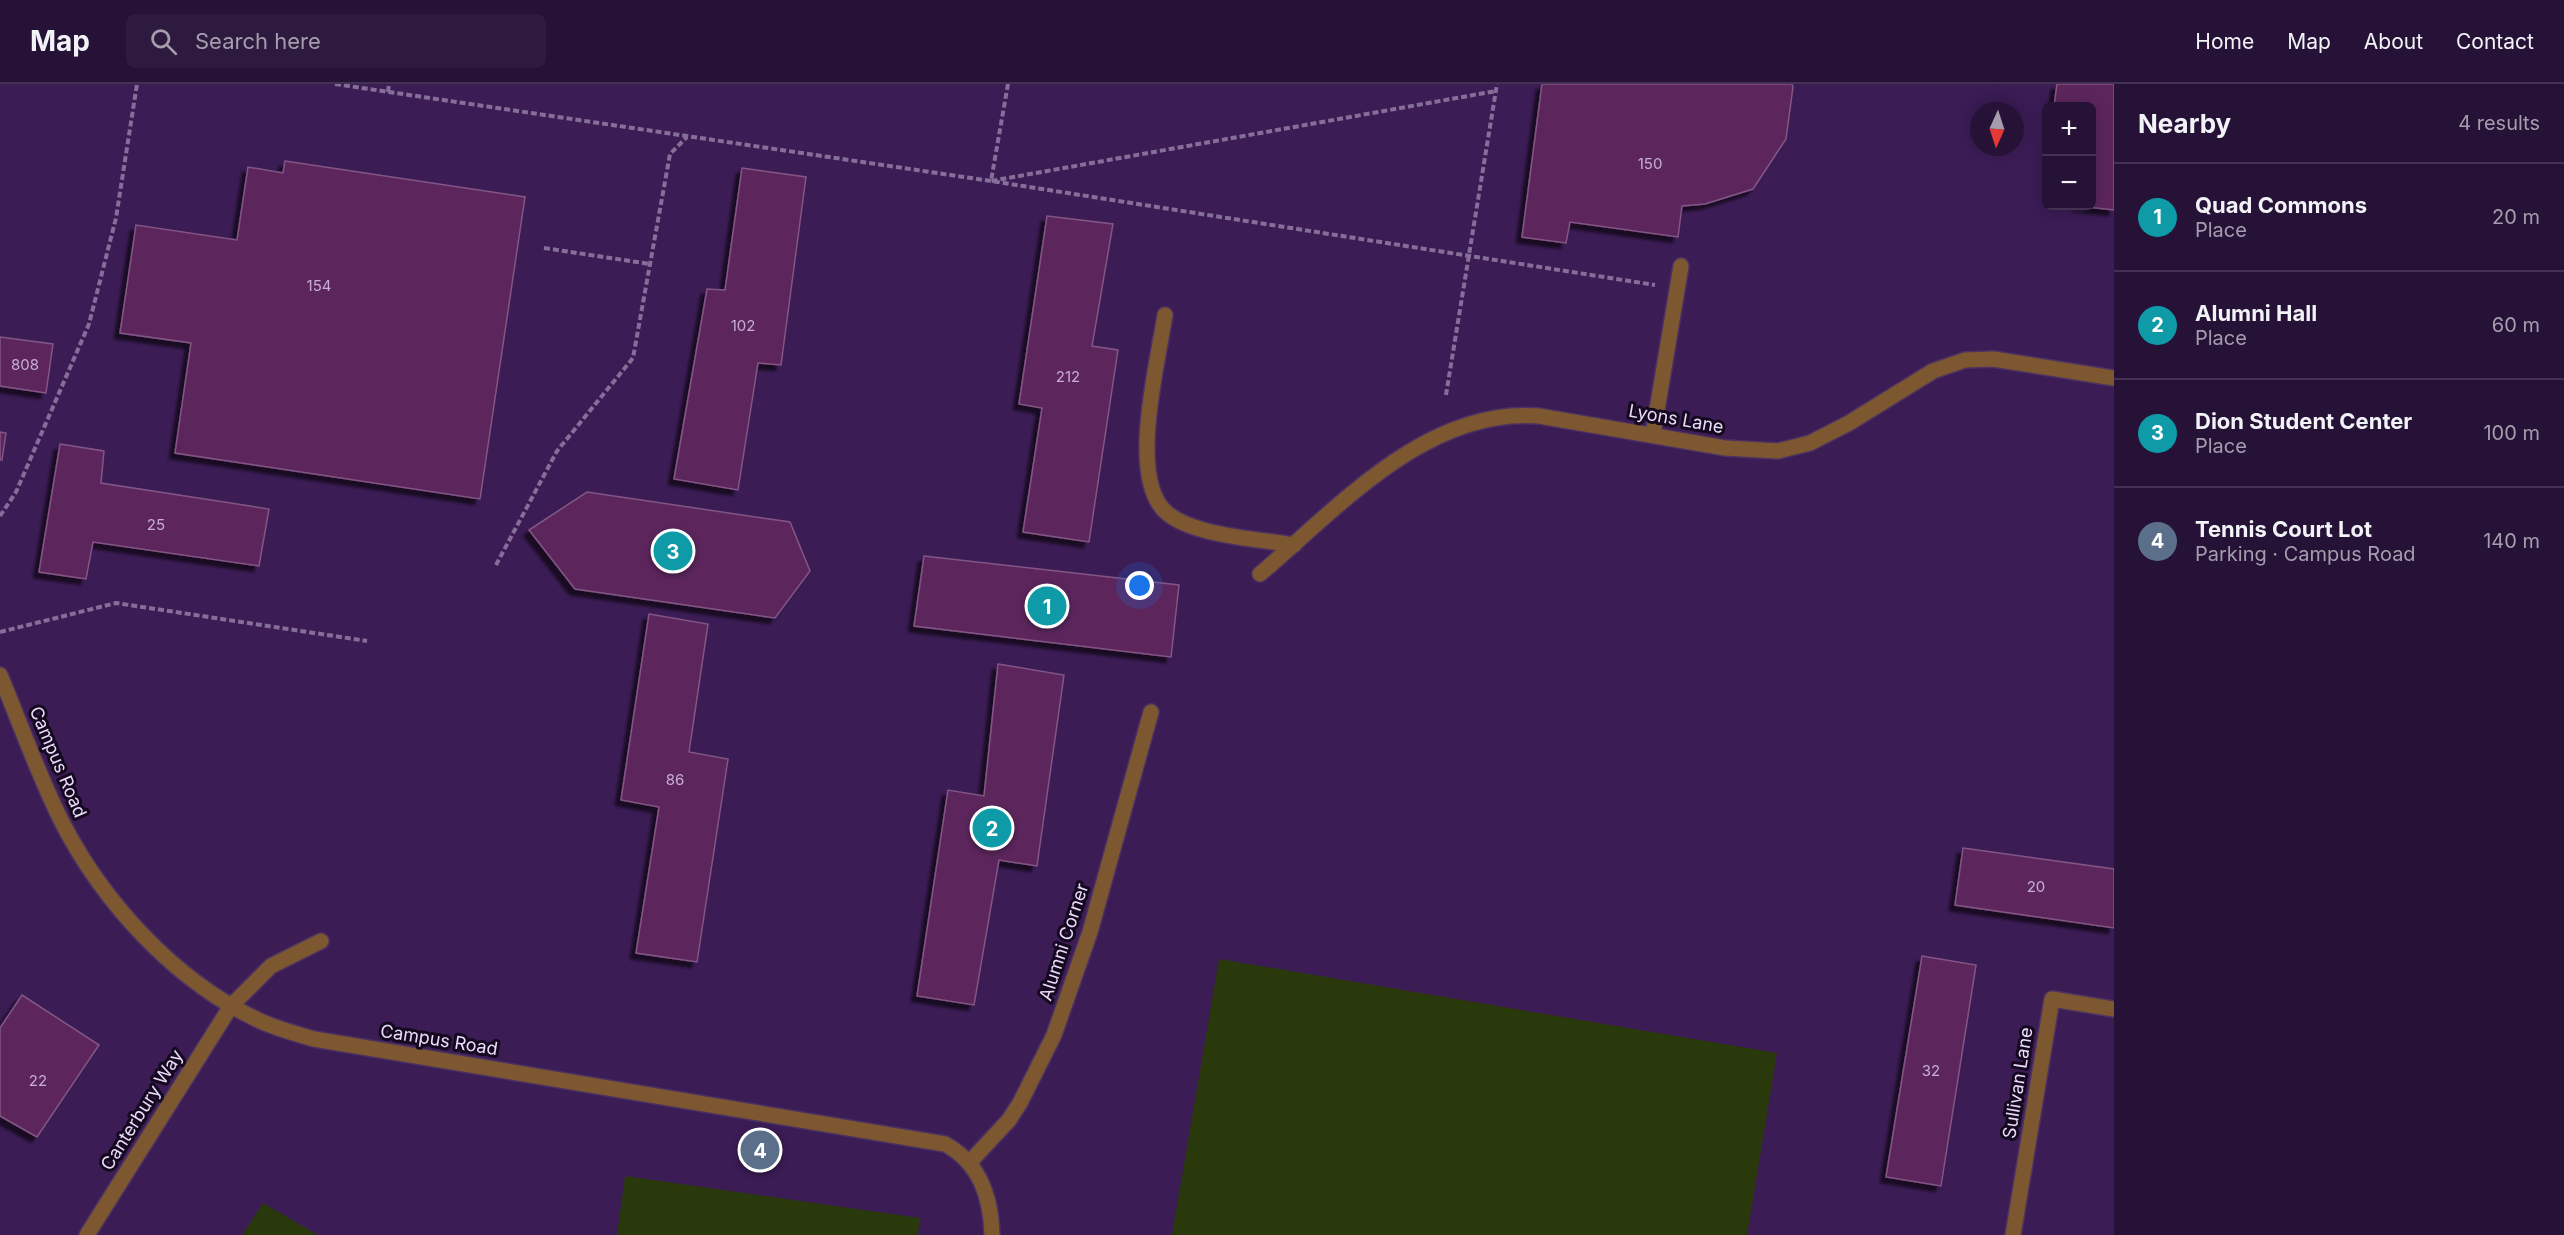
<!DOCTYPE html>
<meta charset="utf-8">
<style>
:root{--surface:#261137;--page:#2e1a3f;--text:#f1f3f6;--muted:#a49dad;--line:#423152;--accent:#0f766e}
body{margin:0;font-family:Inter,sans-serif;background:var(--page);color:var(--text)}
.controls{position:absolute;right:18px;top:18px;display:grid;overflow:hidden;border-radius:9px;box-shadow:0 3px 15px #0003}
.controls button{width:54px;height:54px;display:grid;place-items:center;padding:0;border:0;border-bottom:2px solid var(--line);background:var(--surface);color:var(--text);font:30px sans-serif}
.compass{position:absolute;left:1970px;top:18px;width:54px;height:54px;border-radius:50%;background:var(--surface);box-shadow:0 3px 15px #0003;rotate:183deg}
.you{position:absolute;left:1140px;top:502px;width:21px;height:21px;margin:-15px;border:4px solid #fff;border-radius:50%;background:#1a73e8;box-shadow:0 0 0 9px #1a73e833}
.badge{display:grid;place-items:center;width:39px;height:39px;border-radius:50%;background:var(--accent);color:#fff;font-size:20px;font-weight:700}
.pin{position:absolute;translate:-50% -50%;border:3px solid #fff;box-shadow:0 2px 6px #0006}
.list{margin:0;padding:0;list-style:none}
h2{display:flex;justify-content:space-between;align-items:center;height:78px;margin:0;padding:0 24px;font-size:26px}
h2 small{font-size:20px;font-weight:400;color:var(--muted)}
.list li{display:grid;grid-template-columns:39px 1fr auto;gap:18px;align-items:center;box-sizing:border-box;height:108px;padding:0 24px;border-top:2px solid var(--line)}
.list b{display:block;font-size:22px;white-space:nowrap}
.list p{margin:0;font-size:20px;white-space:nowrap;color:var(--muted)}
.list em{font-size:20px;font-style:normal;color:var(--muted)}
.icon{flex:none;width:33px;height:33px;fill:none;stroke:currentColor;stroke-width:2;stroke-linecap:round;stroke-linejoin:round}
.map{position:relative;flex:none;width:2114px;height:1151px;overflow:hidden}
header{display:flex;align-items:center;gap:36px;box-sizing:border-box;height:84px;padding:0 30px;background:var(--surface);border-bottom:2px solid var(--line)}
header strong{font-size:28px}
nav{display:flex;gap:33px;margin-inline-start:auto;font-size:21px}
.search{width:420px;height:54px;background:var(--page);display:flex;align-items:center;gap:15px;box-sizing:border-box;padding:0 21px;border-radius:9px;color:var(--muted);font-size:22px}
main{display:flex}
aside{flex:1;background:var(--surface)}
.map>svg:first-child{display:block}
.built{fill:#3b1c55;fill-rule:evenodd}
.green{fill:#2a390c}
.building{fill:#5b285d;stroke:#835584;stroke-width:1.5;filter:url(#shadow)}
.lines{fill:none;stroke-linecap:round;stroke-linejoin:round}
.lane-casing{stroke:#4c3262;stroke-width:18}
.street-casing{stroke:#4c3262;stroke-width:18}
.path{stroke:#856f99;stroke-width:4;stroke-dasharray:6 3;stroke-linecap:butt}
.lane{stroke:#7d5730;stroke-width:15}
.street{stroke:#7d5730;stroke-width:15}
.labels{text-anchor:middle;stroke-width:6;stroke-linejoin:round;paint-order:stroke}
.number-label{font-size:15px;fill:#c6aed4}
.street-label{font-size:18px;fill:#eadbfb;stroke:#14091f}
</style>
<header>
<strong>Map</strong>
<div class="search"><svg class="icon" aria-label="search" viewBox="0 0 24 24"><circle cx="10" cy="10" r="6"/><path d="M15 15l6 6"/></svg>Search here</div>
<nav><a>Home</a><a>Map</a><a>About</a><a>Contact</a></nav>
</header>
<main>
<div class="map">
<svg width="2114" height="1151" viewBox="0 0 2114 1151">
<defs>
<filter id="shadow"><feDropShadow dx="-5.5" dy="5.5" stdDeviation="1.5" flood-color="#0009"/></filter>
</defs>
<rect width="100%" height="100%" fill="#321749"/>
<!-- built -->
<path class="built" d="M0,0H2114V1151H0ZM2046,22H2092V122H2046ZM1979,27H2015V63H1979Z"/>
<!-- green -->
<g class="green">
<path d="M1219,875L1777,969L1747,1151H1172Z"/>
<path d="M625,1092L920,1134L918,1151H617Z"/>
<path d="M263,1119L318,1151H242Z"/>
</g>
<!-- building -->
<g class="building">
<path d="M1542,0H1792L1793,3L1786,55L1753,105L1705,120L1682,122L1678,153L1570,138L1566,159L1522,153Z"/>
<path d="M2057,0H2114V126L2077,122H2092V22H2054Z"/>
<path d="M285,77L525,113L480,415L175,369L191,259L120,249L136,141L237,156L248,83L283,89Z"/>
<path d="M742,84L806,93L781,281L758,279L738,406L674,395L707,205L725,206Z"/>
<path d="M1047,132L1113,140L1092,262L1118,266L1089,458L1023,448L1042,324L1019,320Z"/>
<path d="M0,253L53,260L46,309L0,302Z"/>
<path d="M0,348L6,349L2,376H0Z"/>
<path d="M60,360L104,367L101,399L269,425L259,482L93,458L86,495L39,488Z"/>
<path d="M587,408L790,438L810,487L775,534L575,505L529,446Z"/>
<path d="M924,472L1179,501L1171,573L914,542Z"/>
<path d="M649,530L708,540L689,668L728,675L697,878L636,869L659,723L621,716Z"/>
<path d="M998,580L1064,591L1037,782L999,776L974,921L917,912L948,706L984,712Z"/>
<path d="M1963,764L2114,785V844L1955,821Z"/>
<path d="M1922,872L1976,881L1941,1102L1886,1093Z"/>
<path d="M22,911L99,961L37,1053L0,1032V944Z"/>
</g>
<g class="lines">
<!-- lane casing -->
<g class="lane-casing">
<g id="lane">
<path d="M1165,231C1158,278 1127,396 1167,429C1194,452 1259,455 1294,461"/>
<path d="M1653,350L1681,182"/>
<path d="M1260,490C1339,423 1427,323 1539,332L1725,364L1778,367L1810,359L1849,339L1933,287L1965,276L1993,275L2114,294"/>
<path d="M969,1079L1009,1036L1020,1019L1054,951L1090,848L1151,628"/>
<path d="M87,1151L231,922L271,882L321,857"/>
</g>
</g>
<!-- street casing -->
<g class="street-casing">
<g id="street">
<path d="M0,591C21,641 39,694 64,742C105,820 174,895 254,934C273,944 294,949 314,955L945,1060C980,1079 991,1113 992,1151"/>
<path d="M2013,1151L2052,915L2114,925"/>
</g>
</g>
<!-- path -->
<g class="path">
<path d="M335,0L991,97L1655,201"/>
<path d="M1008,0L991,97L1496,7"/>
<path d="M388,8L389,0"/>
<path d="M544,164L650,180"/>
<path d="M1446,311L1497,0"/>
<path d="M0,432L16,408L89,240L116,134L137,0"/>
<path d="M496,481L557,367L633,274L670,70L687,53"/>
<path d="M0,548L116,519L367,557"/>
</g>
<!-- lane -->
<use href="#lane" class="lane"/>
<!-- street -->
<use href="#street" class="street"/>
</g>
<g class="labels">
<!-- number labels -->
<g class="number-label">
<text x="1650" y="85">150</text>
<text x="319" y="207">154</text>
<text x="743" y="247">102</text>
<text x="25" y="286">808</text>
<text x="1068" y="298">212</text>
<text x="156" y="446">25</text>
<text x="675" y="701">86</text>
<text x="2036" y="808">20</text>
<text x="1931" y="992">32</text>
<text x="38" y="1002">22</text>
</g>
<!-- street labels -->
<g class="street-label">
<text transform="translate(1676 335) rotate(10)" y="6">Lyons Lane</text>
<text transform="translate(58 678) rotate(67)" y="6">Campus Road</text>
<text transform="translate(1064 858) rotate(-72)" y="6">Alumni Corner</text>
<text transform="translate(439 956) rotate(9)" y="6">Campus Road</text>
<text transform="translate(2018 999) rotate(-81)" y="6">Sullivan Lane</text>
<text transform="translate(142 1026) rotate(-58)" y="6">Canterbury Way</text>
</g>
</g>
</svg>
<div class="controls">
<button>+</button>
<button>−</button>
</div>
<svg class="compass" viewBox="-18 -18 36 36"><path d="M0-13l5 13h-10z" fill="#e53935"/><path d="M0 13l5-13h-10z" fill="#a49dad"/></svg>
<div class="you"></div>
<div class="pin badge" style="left:1047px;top:522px;background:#0f9aa8">1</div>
<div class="pin badge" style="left:992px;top:744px;background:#0f9aa8">2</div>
<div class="pin badge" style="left:673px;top:467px;background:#0f9aa8">3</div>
<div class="pin badge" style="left:760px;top:1066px;background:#5c6f8a">4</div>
</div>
<aside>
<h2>Nearby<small>4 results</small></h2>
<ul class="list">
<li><span class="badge" style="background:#0f9aa8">1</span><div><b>Quad Commons</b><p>Place</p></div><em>20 m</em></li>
<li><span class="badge" style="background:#0f9aa8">2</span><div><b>Alumni Hall</b><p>Place</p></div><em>60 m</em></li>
<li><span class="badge" style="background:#0f9aa8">3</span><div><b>Dion Student Center</b><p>Place</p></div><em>100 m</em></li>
<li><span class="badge" style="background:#5c6f8a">4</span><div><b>Tennis Court Lot</b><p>Parking · Campus Road</p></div><em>140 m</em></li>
</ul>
</aside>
</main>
